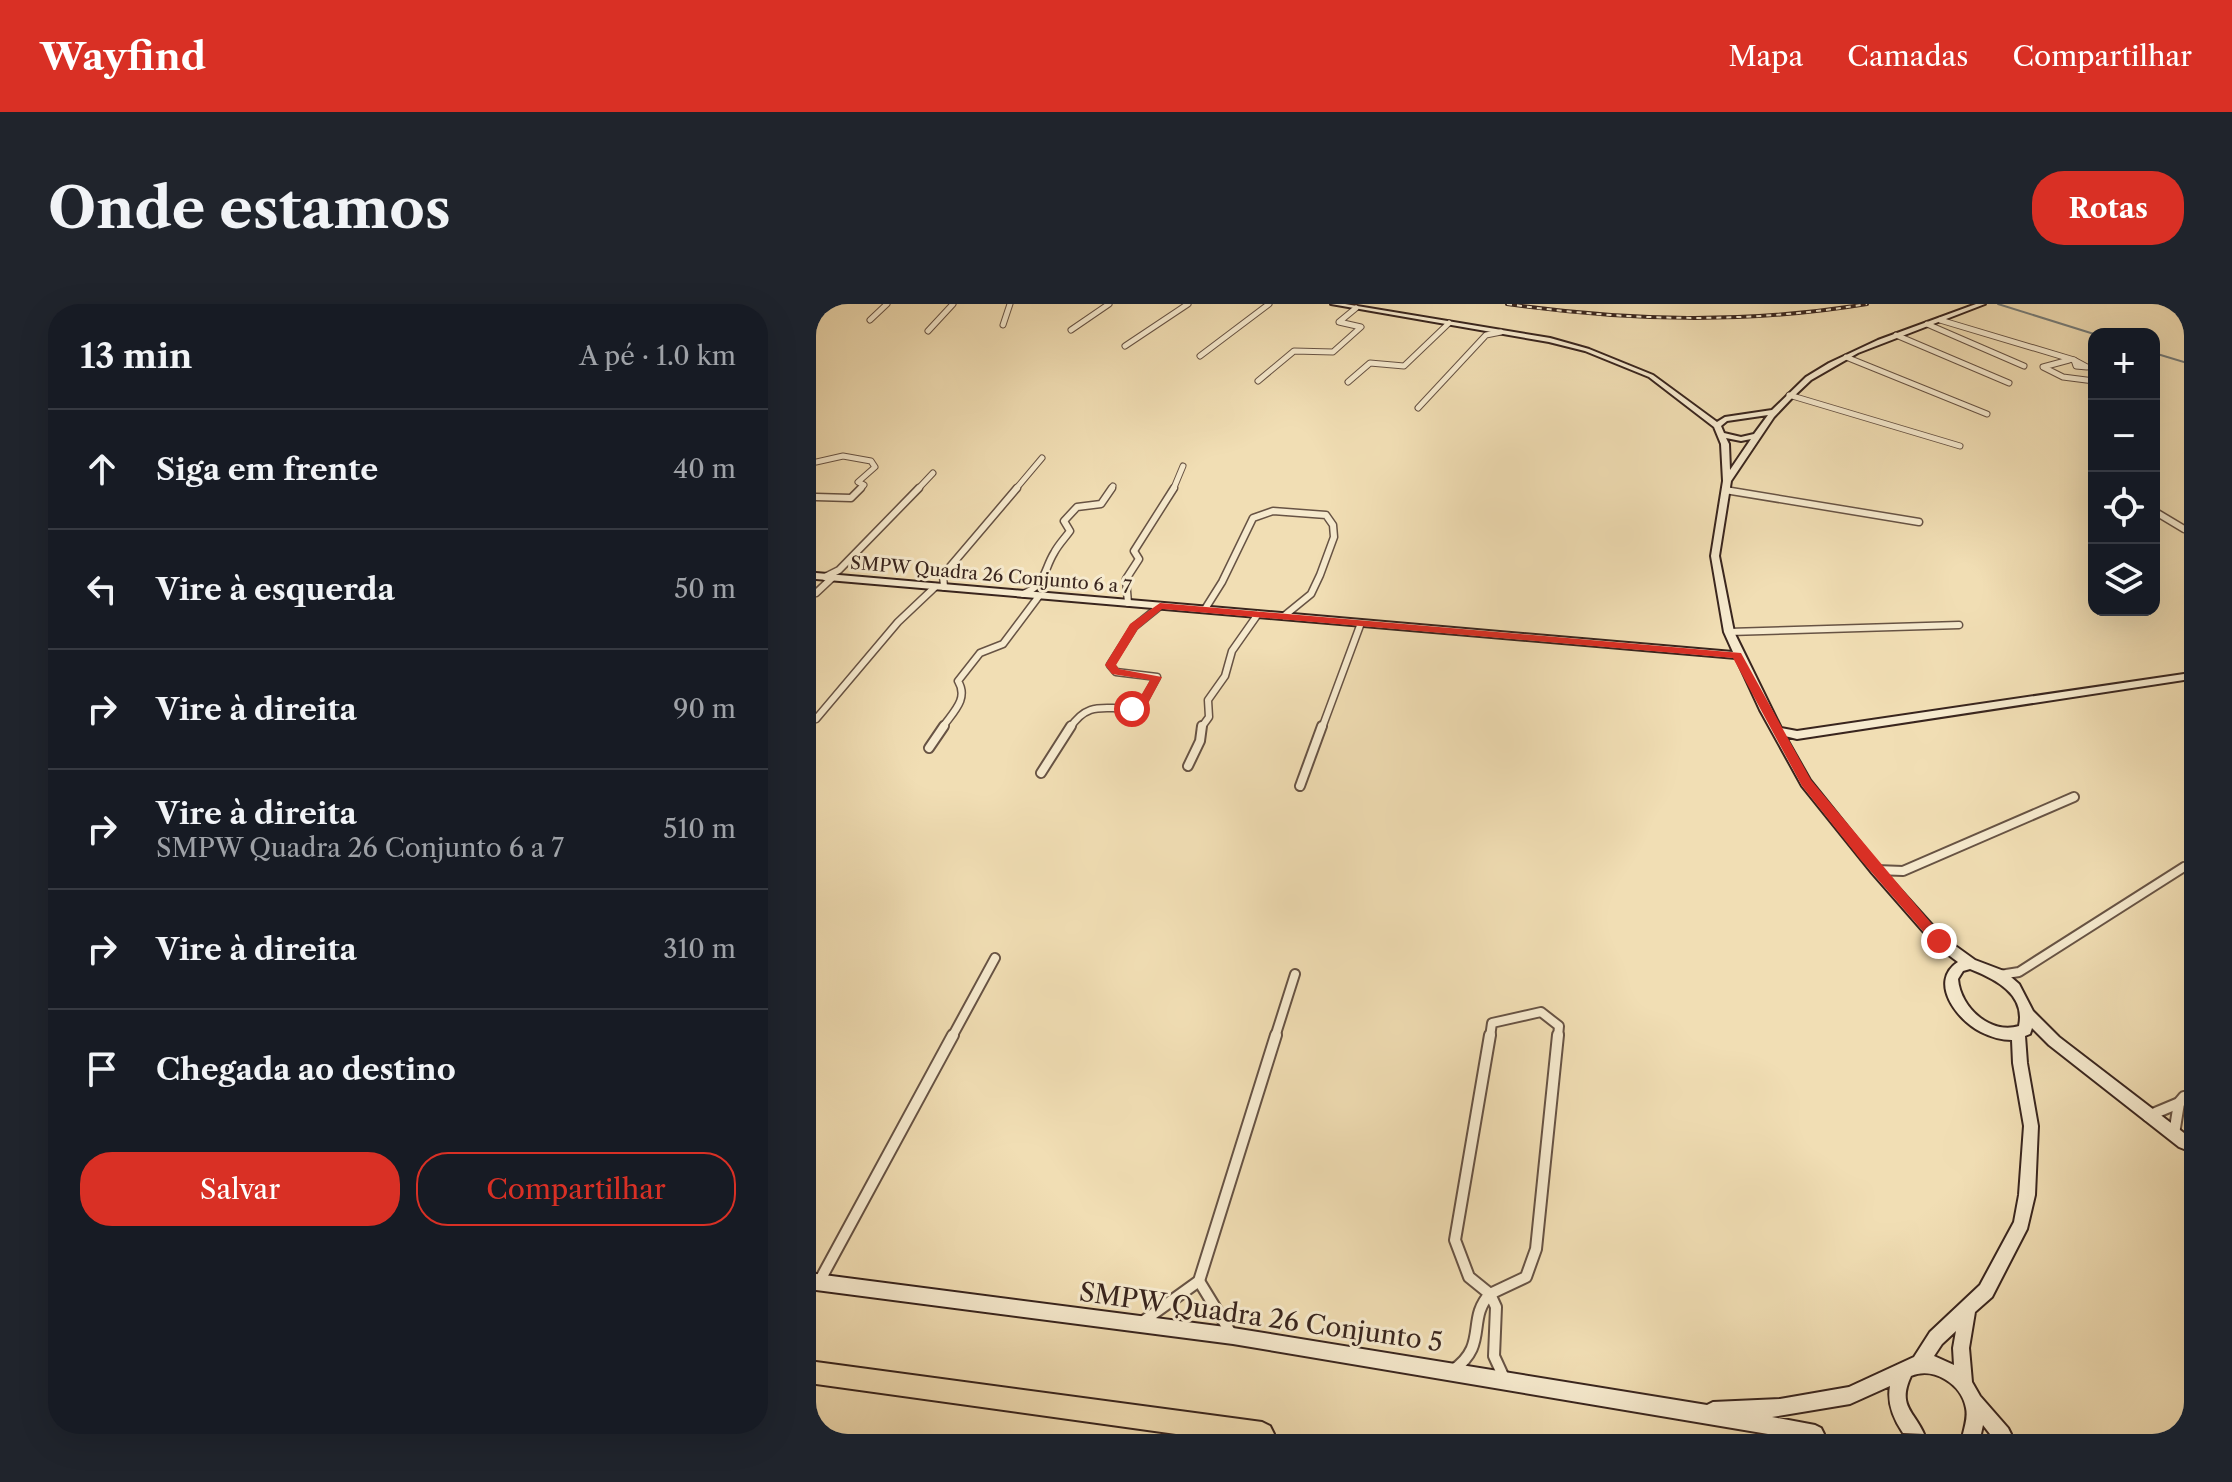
<!DOCTYPE html>
<html lang="pt">
<head>
<meta charset="utf-8">
<style>
	:root { --surface:#171b24; --page:#20242c; --text:#f1f3f6; --muted:#9ea1a6; --line:#363941; --accent:#d93025 }
	body { margin:0; font-family:"Libre Caslon Text",serif; background:var(--page); color:var(--text) }
	.controls { position:absolute; right:24px; top:24px; display:grid; overflow:hidden; border-radius:16px; box-shadow:0 8px 32px #0002 }
	.controls button { width:72px; height:72px; display:grid; place-items:center; padding:0; border:0; border-bottom:2px solid var(--line); background:var(--surface); color:var(--text); font:40px sans-serif }
	.stop { position:absolute; width:24px; height:24px; margin:-18px; border:6px solid #d93025; border-radius:50%; background:#fff }
	.stop.end { background:#d93025; border-color:#fff; box-shadow:0 2px 8px #0008 }
	.list { margin:0; padding:0; list-style:none }
	h2 { display:flex; justify-content:space-between; align-items:center; height:104px; margin:0; padding:0 32px; font-size:34px }
	h2 small { font-size:26px; font-weight:400; color:var(--muted) }
	.list li { display:grid; grid-template-columns:52px 1fr auto; gap:24px; align-items:center; box-sizing:border-box; height:120px; padding:0 32px; border-top:2px solid var(--line) }
	.list b { display:block; font-size:30px; white-space:nowrap }
	.list p { margin:0; font-size:26px; white-space:nowrap; color:var(--muted) }
	.list em { font-size:26px; font-style:normal; color:var(--muted) }
	.actions { display:flex; gap:16px; padding:24px 32px }
	.actions a { flex:1; padding:18px 0; border:2px solid var(--accent); border-radius:32px; text-align:center; font-size:28px; color:var(--accent) }
	.actions .main { background:var(--accent); color:#fff }
	.icon { flex:none; width:44px; height:44px; fill:none; stroke:currentColor; stroke-width:2; stroke-linecap:round; stroke-linejoin:round }
	.map { position:relative; flex:none; width:1368px; height:1130px; overflow:hidden; border-radius:32px }
	header { display:flex; align-items:center; gap:48px; box-sizing:border-box; height:112px; padding:0 40px; background:var(--accent); color:#fff }
	header strong { font-size:38px }
	nav { display:flex; gap:44px; margin-inline-start:auto; font-size:28px }
	.intro { display:flex; align-items:center; justify-content:space-between; box-sizing:border-box; height:192px; padding:0 48px }
	h1 { margin:0; font-size:56px }
	.button { padding:20px 36px; border-radius:32px; background:var(--accent); color:#fff; font-size:28px; font-weight:700 }
	main { display:flex; gap:48px; padding:0 48px }
	aside { flex:1; background:var(--surface); border-radius:32px; box-shadow:0 8px 32px #0002 }
	.map>svg:first-child { display:block }
	.lines { fill:none; stroke-linecap:round; stroke-linejoin:round }
	.stream { stroke:#777e7b; stroke-width:2 }
	.street-far3-casing { stroke:#675344; stroke-width:7 }
	.street-far2-casing { stroke:#675344; stroke-width:9 }
	.street-far1-casing { stroke:#675344; stroke-width:12 }
	.street-casing { stroke:#675344; stroke-width:14 }
	.secondary-casing { stroke:#39251e; stroke-width:4 }
	.highway-casing { stroke:#39251e; stroke-width:4 }
	.street-far3 { stroke:#f6eace; stroke-width:5 }
	.street-far2 { stroke:#f6eace; stroke-width:6 }
	.street-far1 { stroke:#f6eace; stroke-width:8 }
	.street { stroke:#f6eace; stroke-width:10 }
	.secondary { fill:#f6eace; fill-rule:evenodd }
	.highway { fill:#f1deb4; fill-rule:evenodd }
	.rail-casing { stroke:#39251e; stroke-width:4 }
	.rail { stroke:#f6eace; stroke-width:2; stroke-dasharray:5; stroke-linecap:butt }
	.route { fill:#d93025 }
	.labels { text-anchor:middle; stroke-width:6; stroke-linejoin:round; paint-order:stroke }
	.far-street-label { font-size:18px; fill:#39251e; stroke:#f6eace }
	.near-street-label { font-size:26px; fill:#39251e; stroke:#f6eace }
</style>
</head>
<body>
<header>
<strong>Wayfind</strong>
<nav><a>Mapa</a><a>Camadas</a><a>Compartilhar</a></nav>
</header>
<div class="intro"><h1>Onde estamos</h1><a class="button">Rotas</a></div>
<main>
<aside>
<h2>13 min<small>A pé · 1.0 km</small></h2>
<ul class="list">
<li><svg class="icon" aria-label="ahead" viewBox="0 0 24 24"><path d="M12 20V5M6 11l6-6 6 6"/></svg><div><b>Siga em frente</b></div><em>40 m</em></li>
<li><svg class="icon" aria-label="left" viewBox="0 0 24 24"><path d="M17 20v-9H6M10 6l-5 5 5 5"/></svg><div><b>Vire à esquerda</b></div><em>50 m</em></li>
<li><svg class="icon" aria-label="right" viewBox="0 0 24 24"><path d="M7 20v-9h11M14 6l5 5-5 5"/></svg><div><b>Vire à direita</b></div><em>90 m</em></li>
<li><svg class="icon" aria-label="right" viewBox="0 0 24 24"><path d="M7 20v-9h11M14 6l5 5-5 5"/></svg><div><b>Vire à direita</b><p>SMPW Quadra 26 Conjunto 6 a 7</p></div><em>510 m</em></li>
<li><svg class="icon" aria-label="right" viewBox="0 0 24 24"><path d="M7 20v-9h11M14 6l5 5-5 5"/></svg><div><b>Vire à direita</b></div><em>310 m</em></li>
<li><svg class="icon" aria-label="arrive" viewBox="0 0 24 24"><path d="M6 21V4h12l-3 4 3 4H6"/></svg><div><b>Chegada ao destino</b></div></li>
</ul>
<div class="actions"><a class="main">Salvar</a><a>Compartilhar</a></div>
</aside>
<div class="map">
<svg width="1368" height="1130" viewBox="0 0 1368 1130">
	<rect width="100%" height="100%" fill="#f1deb4"/>
	<filter id="stains"><feTurbulence type="fractalNoise" baseFrequency=".0025" numOctaves="4"/><feColorMatrix values="0 0 0 0 .2 0 0 0 0 .09 0 0 0 0 .02 0 0 0 .5 -.17"/></filter>
	<radialGradient id="worn" r=".72"><stop offset=".6" stop-color="#630" stop-opacity="0"/><stop offset="1" stop-color="#630" stop-opacity=".3"/></radialGradient>
	<g class="lines">
		<g class="stream">
			<path d="M 1182,0 L 1278,30"/>
			<path d="M 1338,49 L 1368,58"/>
		</g>
		<g class="street-far3-casing">
			<g id="street-far3">
				<path d="M 54,16 L 71,0"/>
				<path d="M 1124,16 L 1258,56"/>
				<path d="M 1111,20 L 1208,62"/>
				<path d="M 187,21 L 194,0"/>
				<path d="M 255,26 L 293,0"/>
				<path d="M 112,27 L 137,0"/>
				<path d="M 1080,31 L 1193,79"/>
				<path d="M 309,42 L 372,0"/>
				<path d="M 384,52 L 453,0"/>
				<path d="M 1030,53 L 1171,110"/>
				<path d="M 1253,56 L 1227,63 L 1247,73 L 1278,77"/>
				<path d="M 1258,56 L 1271,63 L 1260,62 Z"/>
				<path d="M 442,77 L 478,47 L 517,48 L 545,23 L 523,18 L 540,4"/>
				<path d="M 532,78 L 554,59 L 588,62 L 633,19"/>
				<path d="M 973,91 L 1144,142"/>
				<path d="M 602,104 L 670,31 L 685,28"/>
				<path d="M 0,158 L 27,152 L 55,157 L 59,163 L 42,178 L 48,181 L 43,186"/>
				<path d="M 101,186 L 117,169"/>
				<path d="M 199,186 L 226,154"/>
				<path d="M 295,186 L 297,182"/>
				<path d="M 357,186 L 367,162"/>
			</g>
		</g>
		<g class="street-far2-casing">
			<g id="street-far2">
				<path d="M 909,186 L 1103,218"/>
				<path d="M 0,193 L 35,194 L 45,184"/>
				<path d="M 1338,207 L 1368,225"/>
				<path d="M 9,273 L 23,266 L 103,184"/>
				<path d="M 128,283 L 127,271 L 201,184"/>
				<path d="M 0,289 L 16,274"/>
				<path d="M 207,290 C 230,281 228,265 238,249 C 242,241 249,234 254,227 L 248,217 L 261,203 L 285,200 L 296,184"/>
				<path d="M 312,299 L 310,275 L 323,255 L 318,247 L 358,184"/>
				<path d="M 389,305 L 406,278 L 437,214 L 457,207 L 510,211 L 517,221 L 518,233 L 504,271 L 495,290 L 468,312"/>
				<path d="M 913,328 L 1143,321"/>
				<path d="M 0,415 L 82,318 L 119,283"/>
				<path d="M 126,424 C 137,408 153,395 142,377 L 164,349 L 187,340 L 223,292"/>
				<path d="M 254,424 C 275,392 294,410 325,402 L 341,373 L 300,368 L 294,361 L 318,323 L 344,302"/>
				<path d="M 385,424 L 393,413 L 392,396 L 409,372 L 416,347 L 442,310"/>
				<path d="M 506,424 L 545,319"/>
			</g>
		</g>
		<g class="street-far1-casing">
			<g id="street-far1">
				<path d="M 113,444 L 128,422"/>
				<path d="M 372,462 L 384,437 L 386,422"/>
				<path d="M 225,469 L 255,422"/>
				<path d="M 484,482 L 506,422"/>
				<path d="M 1060,566 L 1087,567 L 1258,493"/>
				<path d="M 1184,671 L 1203,668 L 1368,563"/>
				<path d="M 136,733 L 179,654"/>
				<path d="M 459,733 L 479,670"/>
				<path d="M 674,733 L 676,719 L 725,708 L 743,722 L 742,733"/>
			</g>
		</g>
		<g class="street-casing">
			<g id="street">
				<path d="M 674,731 L 639,936 L 653,973 L 674,990"/>
				<path d="M 1332,812 L 1363,799 L 1368,793"/>
				<path d="M 1358,830 L 1363,799"/>
				<path d="M 383,977 L 416,1031"/>
				<path d="M 3,978 L 137,731"/>
				<path d="M 674,990 L 680,1003 L 678,1052 L 689,1076"/>
				<path d="M 674,990 L 710,973 L 720,945 L 742,731"/>
				<path d="M 326,1018 L 383,977 L 460,731"/>
				<path d="M 637,1066 C 673,1041 650,1015 674,990"/>
			</g>
		</g>
		<g class="secondary-casing">
			<path id="secondary" d="M 515,0 L 529,0 L 734,34 L 773,45 L 837,71 L 901,118 L 909,113 L 956,106 L 990,73 L 1013,59 L 1062,36 L 1160,0 L 1169,0 L 1042,49 L 995,76 L 976,94 L 958,113 L 915,177 L 903,252 L 918,328 L 965,424 L 981,427 L 1368,370 L 1368,376 L 981,435 L 969,432 L 994,476 L 1064,563 L 1127,633 L 1159,656 L 1188,667 L 1203,680 L 1217,707 L 1243,733 L 1368,829 L 1368,845 L 1363,843 L 1233,741 L 1216,724 L 1214,730 L 1209,732 L 1211,759 L 1222,822 L 1219,891 L 1211,925 L 1176,993 L 1159,1008 L 1153,1044 L 1156,1078 L 1164,1092 L 1192,1124 L 1195,1130 L 1174,1130 L 1167,1121 L 1165,1130 L 1147,1130 C 1149,1121 1152,1113 1150,1104 C 1146,1080 1117,1062 1095,1072 C 1081,1102 1098,1107 1108,1130 L 1087,1129 C 1077,1114 1071,1099 1074,1082 L 1034,1100 L 956,1113 L 999,1121 L 1005,1124 L 1008,1130 L 952,1130 L 417,1040 L 0,986 L 0,970 L 417,1024 L 891,1101 L 897,1098 L 964,1095 L 1033,1083 L 1098,1053 L 1114,1028 L 1164,981 L 1198,918 L 1203,891 L 1208,822 L 1197,759 L 1196,736 C 1185,736 1175,733 1165,728 C 1141,716 1112,678 1142,658 L 1119,641 L 1056,569 L 986,482 L 944,406 L 920,354 L 0,275 L 0,269 L 917,348 L 908,328 L 895,252 L 907,177 L 905,140 L 898,123 L 833,73 L 769,47 L 733,38 ZM 952,111 L 938,130 L 925,133 L 908,129 L 905,122 L 911,117 ZM 910,134 L 925,137 L 935,135 L 914,166 L 913,140 ZM 1154,665 C 1179,675 1210,690 1203,722 C 1174,731 1144,703 1142,675 L 1147,667 ZM 1140,1027 L 1137,1044 L 1138,1061 L 1118,1052 L 1126,1040 Z"/>
		</g>
		<g class="highway-casing">
			<path id="highway" d="M 0,1058 L 446,1118 L 454,1122 L 458,1130 L 360,1130 L 0,1080 Z"/>
		</g>
		<use href="#street-far3" class="street-far3"/>
		<use href="#street-far2" class="street-far2"/>
		<use href="#street-far1" class="street-far1"/>
		<use href="#street" class="street"/>
		<use href="#secondary" class="secondary"/>
		<use href="#highway" class="highway"/>
		<g class="rail-casing">
			<path id="rail" d="M 691,0 C 813,17 930,20 1051,0"/>
		</g>
		<use href="#rail" class="rail"/>
	</g>
	<path class="route" d="M 344,299 L 925,349 L 995,476 L 1130,637 L 1123,642 L 1119,641 L 1044,555 L 986,482 L 917,354 L 346,305 L 322,325 L 300,361 L 303,365 L 346,373 L 329,405 L 316,409 L 311,405 L 320,400 L 334,376 L 296,370 L 289,361 L 314,320 Z"/>
	<g class="labels">
		<g class="far-street-label">
			<text transform="translate(175 271) rotate(5)" y="6">SMPW Quadra 26 Conjunto 6 a 7</text>
		</g>
		<g class="near-street-label">
			<text transform="translate(445 1013) rotate(8)" y="9">SMPW Quadra 26 Conjunto 5</text>
		</g>
	</g>
	<rect width="100%" height="100%" filter="url(#stains)"/>
	<rect width="100%" height="100%" fill="url(#worn)"/>
</svg>
<div class="controls">
<button>+</button>
<button>−</button>
<button><svg class="icon" aria-label="locate" viewBox="0 0 24 24"><circle cx="12" cy="12" r="6"/><path d="M12 2v4M12 18v4M2 12h4M18 12h4"/></svg></button>
<button><svg class="icon" aria-label="layers" viewBox="0 0 24 24"><path d="M12 4l9 5-9 5-9-5zM3 14l9 5 9-5"/></svg></button>
</div>
<div class="stop" style="left:316px;top:405px"></div>
<div class="stop end" style="left:1123px;top:637px"></div>
</div>
</main>
</body>
</html>
